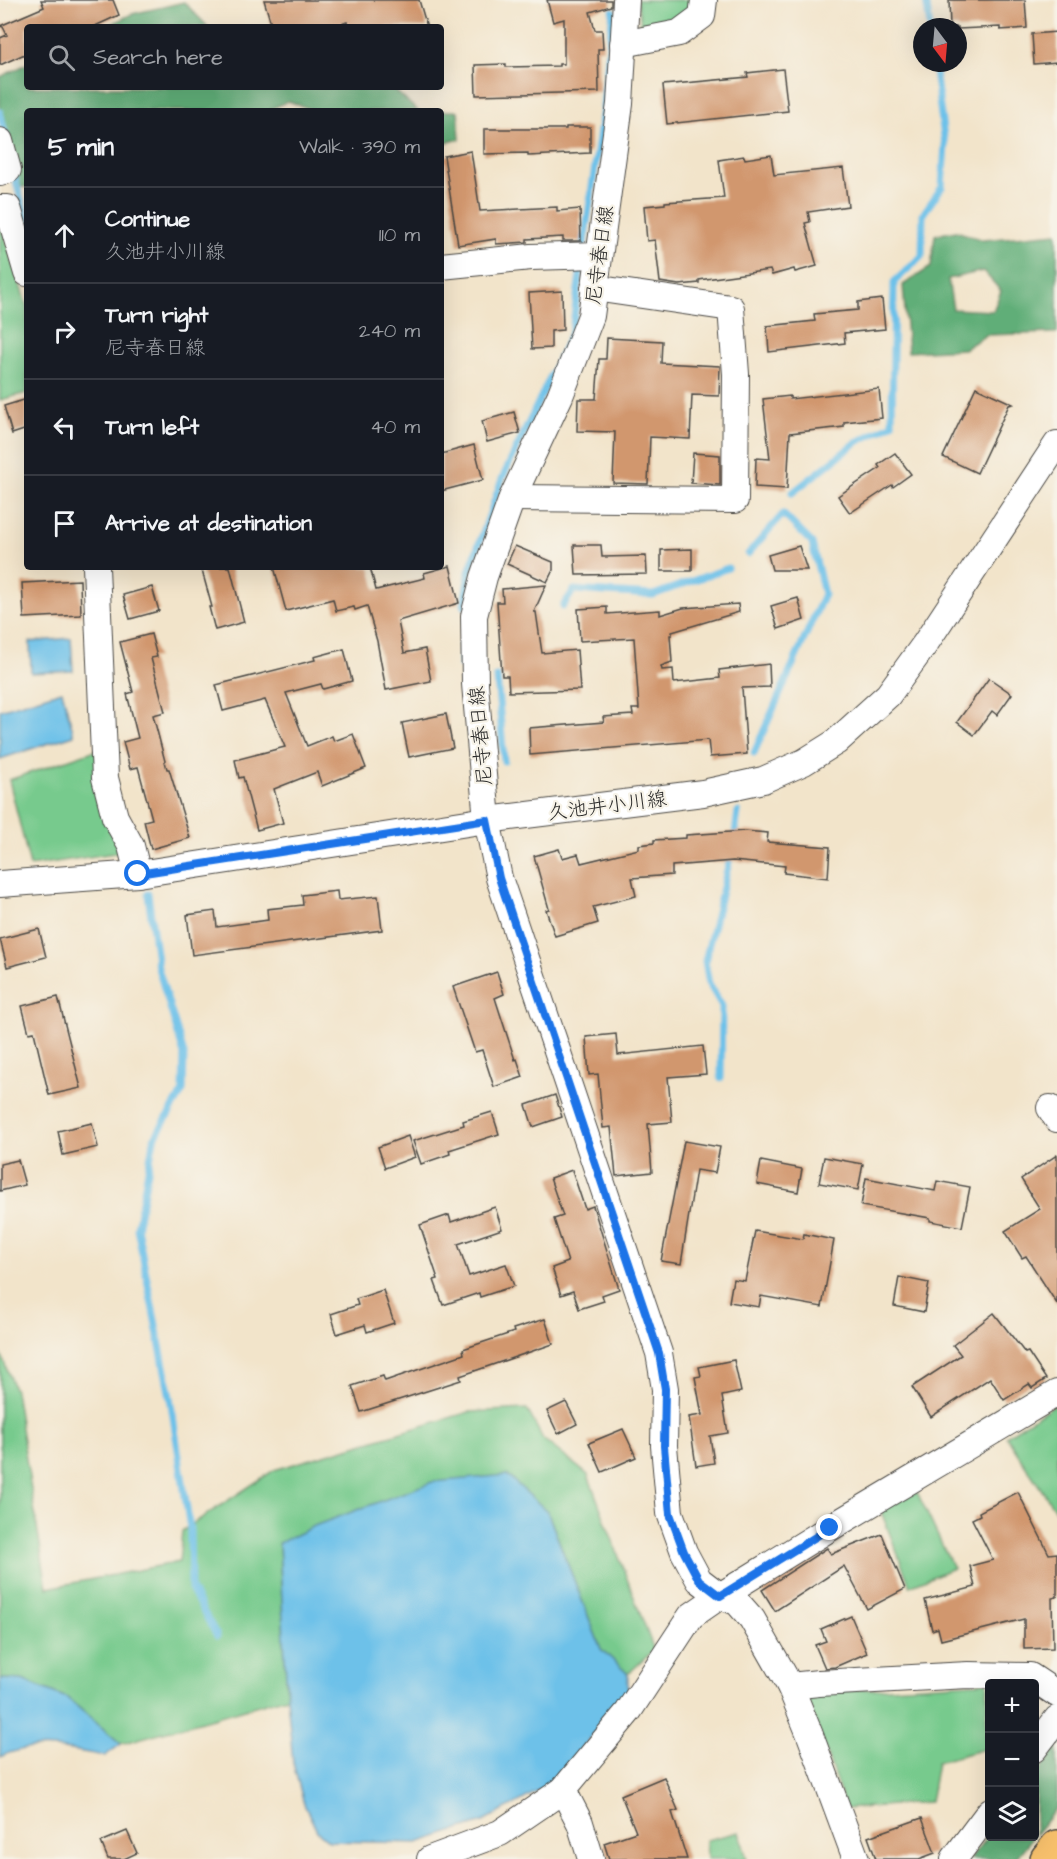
<!DOCTYPE html>
<html lang="en">
<head>
<meta charset="utf-8">
<style>
	:root { --surface:#171b24; --page:#242831; --text:#f1f3f6; --muted:#9ea1a6; --line:#363941 }
	body { margin:0; font-family:"Architects Daughter","Klee One",sans-serif; background:var(--page); color:var(--text) }
	.controls { position:absolute; right:18px; bottom:18px; display:grid; overflow:hidden; border-radius:6px; box-shadow:0 6px 24px #0002 }
	.controls button { width:54px; height:54px; display:grid; place-items:center; padding:0; border:0; border-bottom:2px solid var(--line); background:var(--surface); color:var(--text); font:30px sans-serif }
	.compass { position:absolute; left:913px; top:18px; width:54px; height:54px; border-radius:50%; background:var(--surface); box-shadow:0 6px 24px #0002; rotate:164deg }
	.stop { position:absolute; width:18px; height:18px; margin:-14px; border:4px solid #1a73e8; border-radius:50%; background:#fff }
	.stop.end { background:#1a73e8; border-color:#fff; box-shadow:0 2px 6px #0008 }
	.list { margin:0; padding:0; list-style:none }
	h2 { display:flex; justify-content:space-between; align-items:center; height:78px; margin:0; padding:0 24px; font-size:26px }
	h2 small { font-size:20px; font-weight:400; color:var(--muted) }
	.list li { display:grid; grid-template-columns:39px 1fr auto; gap:18px; align-items:center; box-sizing:border-box; height:96px; padding:0 24px; border-top:2px solid var(--line) }
	.list b { display:block; font-size:22px; white-space:nowrap }
	.list p { margin:0; font-size:20px; white-space:nowrap; color:var(--muted) }
	.list em { font-size:20px; font-style:normal; color:var(--muted) }
	.icon { flex:none; width:33px; height:33px; fill:none; stroke:currentColor; stroke-width:2; stroke-linecap:round; stroke-linejoin:round }
	.map { position:relative; flex:none; width:1057px; height:1859px; overflow:hidden }
	.search { position:absolute; background:var(--surface); box-shadow:0 6px 24px #0002; left:24px; top:24px; width:420px; height:66px; display:flex; align-items:center; gap:15px; box-sizing:border-box; padding:0 21px; border-radius:6px; color:var(--muted); font-size:22px }
	.panel { position:absolute; background:var(--surface); box-shadow:0 6px 24px #0002; left:24px; top:108px; width:420px; height:462px; border-radius:6px }
	.map>svg:first-child { display:block }
	.green { fill:#77ca8d; stroke:#517a5c; stroke-width:1.5 }
	.forest { fill:#61ae78; stroke:#466c52; stroke-width:1.5; fill-rule:evenodd }
	.water { fill:#6dc1e9; stroke:#4c768a; stroke-width:1.5 }
	.lines { fill:none; stroke-linecap:round; stroke-linejoin:round }
	.stream { stroke:#6dc1e9; stroke-width:7 }
	.building { fill:#d1976e }
	.minor-casing { stroke:#494743; stroke-width:28 }
	.highway-casing { stroke:#494743; stroke-width:36 }
	.minor { stroke:#fff; stroke-width:26 }
	.highway { stroke:#f7c06c; stroke-width:33 }
	.route { stroke:#1a73e8; stroke-width:8 }
	.labels { text-anchor:middle; stroke-width:4.5; stroke-linejoin:round; paint-order:stroke }
	.street-label { font-size:20px; fill:#2b2b2b; stroke:#f7f3e8 }
</style>
</head>
<body>
<div class="map">
<svg width="1057" height="1859" viewBox="0 0 1057 1859">
	<rect width="100%" height="100%" fill="#f7f3e8"/>
	<filter id="ink" filterUnits="userSpaceOnUse"><feTurbulence type="fractalNoise" baseFrequency=".0167" numOctaves="2"/><feDisplacementMap in="SourceGraphic" scale="12" xChannelSelector="R" yChannelSelector="G"/><feConvolveMatrix kernelMatrix="1 2 1 2 8 2 1 2 1" color-interpolation-filters="sRGB"/></filter>
	<filter id="wash" filterUnits="userSpaceOnUse"><feTurbulence type="fractalNoise" baseFrequency=".008" numOctaves="4" result="noise"/><feDisplacementMap in="SourceGraphic" scale="24" xChannelSelector="R" yChannelSelector="G"/><feGaussianBlur stdDeviation="1.35" result="paint"/><feColorMatrix in="noise" values="0 0 0 0 0 0 0 0 0 0 0 0 0 0 0 0 0 1.4 0 .05"/><feComposite in="paint" operator="in"/></filter>
	<g filter="url(#wash)">
		<rect width="100%" height="100%" fill="#f2e4ca"/>
		<g class="green">
			<path d="M 637,0 L 694,0 L 694,10 L 672,27 L 642,30 Z"/>
			<path d="M 0,227 L 2,228 L 27,307 L 27,393 L 0,400 Z"/>
			<path d="M 96,750 L 122,852 L 30,866 L 9,780 Z"/>
			<path d="M 0,1351 L 15,1391 L 47,1588 L 179,1562 L 182,1531 L 274,1470 L 469,1412 L 527,1409 L 543,1439 L 588,1475 L 654,1650 L 628,1674 L 601,1649 L 547,1511 L 279,1543 L 287,1697 L 121,1744 L 67,1698 L 22,1680 L 0,1679 Z"/>
			<path d="M 1057,1403 L 1057,1513 L 1006,1436 Z"/>
			<path d="M 917,1492 L 953,1568 L 910,1586 L 880,1509 Z"/>
			<path d="M 988,1682 L 985,1749 L 937,1762 L 930,1802 L 846,1809 L 805,1693 Z"/>
			<path d="M 739,1832 L 747,1859 L 707,1859 L 706,1840 Z"/>
		</g>
		<g class="forest">
			<path d="M 184,2 L 208,27 L 105,27 L 132,14 Z"/>
			<path d="M 27,64 L 27,87 L 391,87 L 418,111 L 316,111 L 288,101 L 267,111 L 27,111 L 27,187 L 17,187 L 0,112 L 0,77 Z"/>
			<path d="M 441,111 L 458,111 L 460,139 L 441,144 Z"/>
			<path d="M 956,231 L 983,240 L 1057,233 L 1057,333 L 986,335 L 964,349 L 908,352 L 903,285 L 931,267 L 935,235 ZM 983,271 L 1001,291 L 993,311 L 953,309 L 948,279 Z"/>
			<path d="M 1057,1746 L 1057,1807 L 1035,1835 L 1035,1777 Z"/>
			<path d="M 989,1834 L 990,1836 L 1033,1837 L 1015,1859 L 970,1859 Z"/>
		</g>
		<g class="water">
			<path d="M 71,638 L 73,671 L 31,673 L 30,642 Z"/>
			<path d="M 62,691 L 74,735 L 0,759 L 0,710 Z"/>
			<path d="M 507,1475 L 547,1511 L 601,1649 L 628,1674 L 628,1691 L 556,1781 L 483,1822 L 417,1843 L 329,1841 L 317,1831 L 304,1804 L 293,1763 L 287,1697 L 279,1543 L 314,1526 L 432,1482 Z"/>
			<path d="M 0,1679 L 22,1680 L 67,1698 L 121,1744 L 105,1756 C 70,1750 34,1740 0,1757 Z"/>
		</g>
		<g class="lines">
			<g class="stream">
				<path d="M 926,0 L 930,27"/>
				<path d="M 0,112 L 6,137"/>
				<path d="M 13,171 L 27,221"/>
				<path d="M 583,250 L 602,117 L 613,11"/>
				<path d="M 792,493 L 857,442 L 892,424 L 894,282 L 922,256 L 923,214 L 942,187 L 945,145 L 934,63"/>
				<path d="M 748,554 L 783,514 L 812,543 L 824,594 L 754,753"/>
				<path d="M 464,606 L 469,572 L 502,479 L 572,331 L 582,261"/>
				<path d="M 563,606 L 574,590 L 653,595 L 728,568"/>
				<path d="M 461,665 L 462,644"/>
				<path d="M 497,677 L 504,761"/>
				<path d="M 734,840 L 738,812"/>
				<path d="M 148,894 L 158,968 L 184,1054 L 183,1091 L 154,1139 L 137,1228 L 170,1397 L 190,1529 L 191,1589 L 217,1636"/>
				<path d="M 721,1078 L 722,1006 L 709,984 L 705,961 L 731,854"/>
			</g>
		</g>
		<g id="blocks">
			<g class="building">
				<path d="M 41,0 L 113,0 L 119,15 L 93,27 L 27,27 L 27,53 L 0,65 L 0,38 L 7,35 L 3,27 L 0,26 L 44,7 Z"/>
				<path d="M 264,0 L 419,0 L 427,27 L 348,27 L 347,22 L 332,27 L 272,27 Z"/>
				<path d="M 547,0 L 611,0 L 611,6 L 590,12 L 595,30 L 602,30 L 603,49 L 598,49 L 599,92 L 476,95 L 475,65 L 506,64 L 506,67 L 559,66 L 559,64 L 564,64 L 564,19 L 553,22 Z"/>
				<path d="M 949,0 L 1025,0 L 1027,28 L 1000,30 L 1000,27 L 958,29 L 958,27 L 950,27 Z"/>
				<path d="M 1057,32 L 1057,62 L 1034,64 L 1032,34 Z"/>
				<path d="M 783,69 L 788,111 L 667,124 L 663,85 L 748,77 L 747,73 Z"/>
				<path d="M 566,127 L 590,127 L 590,153 L 528,156 L 528,153 L 484,154 L 484,129 L 566,129 Z"/>
				<path d="M 471,151 L 480,211 L 557,207 L 557,211 L 580,209 L 581,241 L 563,241 L 563,237 L 527,239 L 527,242 L 496,244 L 496,239 L 458,245 L 444,156 Z"/>
				<path d="M 771,155 L 774,175 L 843,168 L 848,206 L 808,212 L 810,222 L 805,223 L 817,266 L 795,272 L 794,269 L 772,275 L 770,270 L 699,280 L 699,283 L 679,285 L 660,282 L 655,240 L 647,241 L 644,206 L 665,204 L 665,202 L 724,198 L 719,160 L 744,156 L 745,159 Z"/>
				<path d="M 562,291 L 563,330 L 551,331 L 551,348 L 532,349 L 529,293 Z"/>
				<path d="M 882,299 L 885,329 L 844,333 L 845,343 L 769,352 L 767,326 L 815,321 L 814,314 L 858,310 L 858,302 Z"/>
				<path d="M 607,338 L 662,341 L 661,363 L 720,366 L 719,396 L 692,395 L 690,439 L 650,437 L 648,484 L 613,483 L 615,432 L 577,431 L 578,399 L 596,399 L 599,359 L 606,359 Z"/>
				<path d="M 976,387 L 1013,404 L 1009,405 L 977,473 L 943,457 Z"/>
				<path d="M 879,389 L 882,418 L 844,422 L 844,427 L 790,433 L 787,489 L 755,487 L 756,458 L 770,459 L 763,399 L 790,396 L 790,399 Z"/>
				<path d="M 27,399 L 27,429 L 12,434 L 4,406 Z"/>
				<path d="M 514,412 L 520,433 L 487,442 L 482,421 Z"/>
				<path d="M 474,445 L 483,480 L 441,491 L 441,454 Z"/>
				<path d="M 693,453 L 720,455 L 720,485 L 691,483 Z"/>
				<path d="M 895,453 L 911,474 L 893,487 L 892,485 L 850,513 L 838,496 L 880,468 L 878,465 Z"/>
				<path d="M 574,545 L 601,545 L 602,557 L 646,556 L 647,574 L 576,575 Z"/>
				<path d="M 515,546 L 553,562 L 553,570 L 547,582 L 507,564 Z"/>
				<path d="M 799,546 L 807,570 L 772,570 L 768,555 Z"/>
				<path d="M 692,549 L 692,571 L 661,571 L 661,550 Z"/>
				<path d="M 450,566 L 459,603 L 398,621 L 404,653 L 425,649 L 431,681 L 386,690 L 377,641 L 367,606 L 355,610 L 354,607 L 336,611 L 333,599 L 286,611 L 274,567 L 370,567 L 376,590 L 425,578 L 424,573 Z"/>
				<path d="M 201,567 L 230,567 L 244,622 L 215,630 L 209,607 L 212,607 Z"/>
				<path d="M 80,580 L 81,615 L 24,618 L 22,583 Z"/>
				<path d="M 546,585 L 534,612 L 536,612 L 542,653 L 577,650 L 580,690 L 509,692 L 508,676 L 502,676 L 497,602 L 503,602 L 502,589 Z"/>
				<path d="M 152,587 L 159,611 L 130,619 L 123,595 Z"/>
				<path d="M 798,598 L 804,620 L 778,629 L 771,606 Z"/>
				<path d="M 738,604 L 739,612 L 672,632 L 672,635 L 670,635 L 672,662 L 661,666 L 662,670 L 673,669 L 674,683 L 720,678 L 719,670 L 769,664 L 770,687 L 742,688 L 747,754 L 710,757 L 708,740 L 530,755 L 529,728 L 604,722 L 603,717 L 633,715 L 632,709 L 639,709 L 634,638 L 580,641 L 578,609 L 607,607 L 607,614 L 660,610 L 660,615 L 683,608 Z"/>
				<path d="M 151,634 L 157,657 L 151,658 L 165,712 L 153,715 L 167,769 L 169,769 L 190,838 L 151,849 L 144,821 L 152,819 L 138,767 L 130,769 L 123,742 L 138,738 L 127,694 L 133,692 L 120,642 Z"/>
				<path d="M 344,649 L 352,681 L 323,689 L 321,684 L 286,693 L 307,746 L 332,736 L 334,741 L 353,734 L 366,768 L 322,786 L 317,772 L 274,789 L 283,823 L 257,830 L 243,777 L 239,778 L 235,760 L 285,747 L 265,700 L 223,711 L 216,685 L 315,660 L 314,657 Z"/>
				<path d="M 989,678 L 1012,694 L 997,715 L 992,711 L 974,735 L 957,722 Z"/>
				<path d="M 446,714 L 453,748 L 409,757 L 402,723 Z"/>
				<path d="M 745,831 L 768,833 L 767,842 L 830,847 L 828,878 L 784,873 L 785,866 L 733,861 L 672,866 L 672,875 L 632,878 L 636,896 L 593,907 L 598,923 L 555,936 L 546,910 L 549,909 L 534,856 L 559,849 L 562,858 L 578,854 L 581,863 L 639,849 L 639,845 L 654,843 L 654,840 L 686,838 L 686,835 Z"/>
				<path d="M 337,891 L 338,900 L 378,896 L 382,930 L 192,955 L 187,915 L 215,911 L 217,927 L 268,920 L 267,909 L 303,905 L 302,895 Z"/>
				<path d="M 39,929 L 46,957 L 7,967 L 0,939 Z"/>
				<path d="M 497,972 L 504,994 L 495,998 L 515,1060 L 517,1059 L 523,1077 L 494,1087 L 482,1050 L 475,1052 L 453,987 Z"/>
				<path d="M 58,997 L 81,1088 L 49,1095 L 34,1032 L 29,1033 L 22,1006 Z"/>
				<path d="M 616,1034 L 618,1055 L 703,1046 L 706,1074 L 668,1077 L 672,1122 L 648,1124 L 652,1172 L 616,1176 L 611,1127 L 603,1128 L 598,1074 L 589,1075 L 586,1037 Z"/>
				<path d="M 555,1095 L 562,1117 L 533,1127 L 526,1105 Z"/>
				<path d="M 492,1112 L 499,1134 L 449,1150 L 450,1154 L 421,1164 L 413,1141 L 464,1125 L 463,1121 Z"/>
				<path d="M 92,1123 L 98,1147 L 63,1155 L 58,1131 Z"/>
				<path d="M 408,1136 L 415,1157 L 385,1168 L 378,1147 Z"/>
				<path d="M 684,1141 L 720,1147 L 715,1173 L 696,1170 L 681,1264 L 661,1261 Z"/>
				<path d="M 1057,1155 L 1057,1304 L 1026,1256 L 1022,1258 L 1005,1231 L 1040,1209 L 1021,1179 Z"/>
				<path d="M 824,1157 L 863,1164 L 858,1190 L 819,1183 Z"/>
				<path d="M 18,1160 L 25,1185 L 0,1191 L 0,1164 Z"/>
				<path d="M 761,1161 L 802,1169 L 798,1192 L 757,1184 Z"/>
				<path d="M 572,1170 L 585,1209 L 593,1206 L 619,1289 L 602,1295 L 604,1301 L 579,1309 L 573,1291 L 561,1295 L 552,1268 L 568,1262 L 554,1219 L 563,1216 L 550,1178 Z"/>
				<path d="M 866,1178 L 935,1191 L 937,1181 L 970,1187 L 962,1227 L 930,1221 L 930,1218 L 861,1206 Z"/>
				<path d="M 495,1207 L 502,1229 L 458,1244 L 469,1276 L 506,1264 L 514,1286 L 480,1297 L 479,1293 L 443,1305 L 434,1280 L 438,1279 L 420,1225 L 449,1215 L 451,1222 Z"/>
				<path d="M 755,1231 L 803,1239 L 804,1234 L 834,1240 L 822,1307 L 761,1296 L 759,1307 L 729,1302 L 733,1279 L 745,1281 Z"/>
				<path d="M 899,1277 L 929,1283 L 924,1312 L 894,1306 Z"/>
				<path d="M 383,1290 L 394,1323 L 367,1332 L 365,1325 L 337,1334 L 331,1314 L 358,1305 L 356,1299 Z"/>
				<path d="M 994,1313 L 1025,1353 L 1028,1352 L 1046,1379 L 1032,1388 L 1029,1384 L 1004,1400 L 990,1378 L 931,1417 L 912,1387 L 961,1355 L 953,1345 Z"/>
				<path d="M 545,1319 L 553,1344 L 460,1376 L 461,1380 L 361,1412 L 352,1386 L 383,1376 L 385,1381 L 464,1354 L 463,1349 L 514,1332 L 513,1329 Z"/>
				<path d="M 734,1360 L 741,1392 L 722,1396 L 728,1433 L 710,1436 L 714,1463 L 696,1466 L 689,1417 L 702,1415 L 695,1377 L 701,1376 L 699,1367 Z"/>
				<path d="M 566,1402 L 577,1424 L 558,1434 L 547,1411 Z"/>
				<path d="M 623,1429 L 636,1457 L 602,1472 L 589,1443 Z"/>
				<path d="M 1018,1492 L 1049,1554 L 1057,1553 L 1057,1597 L 1052,1598 L 1053,1648 L 1024,1649 L 1024,1619 L 941,1640 L 938,1628 L 932,1630 L 925,1600 L 975,1587 L 970,1566 L 993,1560 L 972,1519 L 980,1515 L 979,1512 Z"/>
				<path d="M 882,1534 L 905,1589 L 867,1609 L 844,1566 L 775,1611 L 762,1590 L 827,1548 L 831,1554 Z"/>
				<path d="M 851,1616 L 867,1653 L 835,1667 L 825,1668 L 815,1645 L 826,1641 L 821,1629 Z"/>
				<path d="M 664,1777 L 678,1810 L 672,1812 L 687,1859 L 609,1859 L 604,1843 L 636,1832 L 621,1795 Z"/>
				<path d="M 922,1818 L 935,1853 L 919,1859 L 876,1859 L 868,1837 Z"/>
				<path d="M 127,1831 L 137,1853 L 124,1859 L 108,1859 L 101,1842 Z"/>
			</g>
		</g>
	</g>
	<g filter="url(#ink)">
		<use href="#blocks" fill-opacity="0" stroke="#494743" stroke-width="1.5"/>
		<g class="lines">
			<g class="minor-casing">
				<g id="minor">
					<path d="M 626,0 L 620,104 L 591,316 L 560,396 L 512,498 L 484,577 L 474,616 L 475,684 L 487,820 L 499,878 L 659,1353 L 665,1389 L 664,1446 L 670,1513 L 684,1552 L 699,1580 L 720,1596 L 737,1602 L 752,1619 L 790,1686 L 810,1735 L 856,1859"/>
					<path d="M 623,44 L 679,33 L 702,16 L 704,0"/>
					<path d="M 0,141 L 8,170 L 0,173"/>
					<path d="M 0,208 L 8,208 L 27,273"/>
					<path d="M 441,266 L 531,257 L 599,255"/>
					<path d="M 512,498 L 735,500 L 736,374 L 731,308 L 594,288"/>
					<path d="M 96,567 L 105,778 L 115,817 L 131,846 L 138,874"/>
					<path d="M 0,884 L 138,874 L 487,820 L 703,793 L 763,780 L 804,762 L 836,742 L 888,695 L 925,644 L 1057,444"/>
					<path d="M 1050,1108 L 1057,1119"/>
					<path d="M 790,1686 L 819,1683 L 968,1675 L 1030,1676 L 1057,1694"/>
					<path d="M 1034,1749 L 1057,1719"/>
					<path d="M 563,1790 L 580,1823 L 591,1859"/>
					<path d="M 430,1859 L 500,1833 L 563,1790 L 628,1712 L 691,1616 L 720,1596 L 830,1528 L 1057,1393"/>
					<path d="M 954,1859 L 990,1811"/>
				</g>
			</g>
			<g class="highway-casing">
				<path id="highway" d="M 1047,1859 L 1057,1847"/>
			</g>
			<use href="#minor" class="minor"/>
			<use href="#highway" class="highway"/>
		</g>
	</g>
	<g class="lines" filter="url(#ink)">
		<path class="route" d="M 138,874 L 487,820 L 499,878 L 659,1353 L 665,1389 L 664,1446 L 670,1514 L 684,1552 L 699,1580 L 720,1596 L 830,1528"/>
	</g>
	<g class="labels">
		<g class="street-label">
			<text transform="translate(599 255) rotate(-82)" y="7">尼寺春日線</text>
			<text transform="translate(480 736) rotate(-95)" y="7">尼寺春日線</text>
			<text transform="translate(607 805) rotate(-7)" y="7">久池井小川線</text>
		</g>
	</g>
</svg>
<div class="controls">
<button>+</button>
<button>−</button>
<button><svg class="icon" aria-label="layers" viewBox="0 0 24 24"><path d="M12 4l9 5-9 5-9-5zM3 14l9 5 9-5"/></svg></button>
</div>
<svg class="compass" viewBox="-18 -18 36 36"><path d="M0-13l5 13h-10z" fill="#e53935"/><path d="M0 13l5-13h-10z" fill="#9ea1a6"/></svg>
<div class="stop" style="left:138px;top:874px"></div>
<div class="stop end" style="left:830px;top:1528px"></div>
<div class="search"><svg class="icon" aria-label="search" viewBox="0 0 24 24"><circle cx="10" cy="10" r="6"/><path d="M15 15l6 6"/></svg>Search here</div>
<section class="panel">
<h2>5 min<small>Walk · 390 m</small></h2>
<ul class="list">
<li><svg class="icon" aria-label="ahead" viewBox="0 0 24 24"><path d="M12 20V5M6 11l6-6 6 6"/></svg><div><b>Continue</b><p>久池井小川線</p></div><em>110 m</em></li>
<li><svg class="icon" aria-label="right" viewBox="0 0 24 24"><path d="M7 20v-9h11M14 6l5 5-5 5"/></svg><div><b>Turn right</b><p>尼寺春日線</p></div><em>240 m</em></li>
<li><svg class="icon" aria-label="left" viewBox="0 0 24 24"><path d="M17 20v-9H6M10 6l-5 5 5 5"/></svg><div><b>Turn left</b></div><em>40 m</em></li>
<li><svg class="icon" aria-label="arrive" viewBox="0 0 24 24"><path d="M6 21V4h12l-3 4 3 4H6"/></svg><div><b>Arrive at destination</b></div></li>
</ul>
</section>
</div>
</body>
</html>
